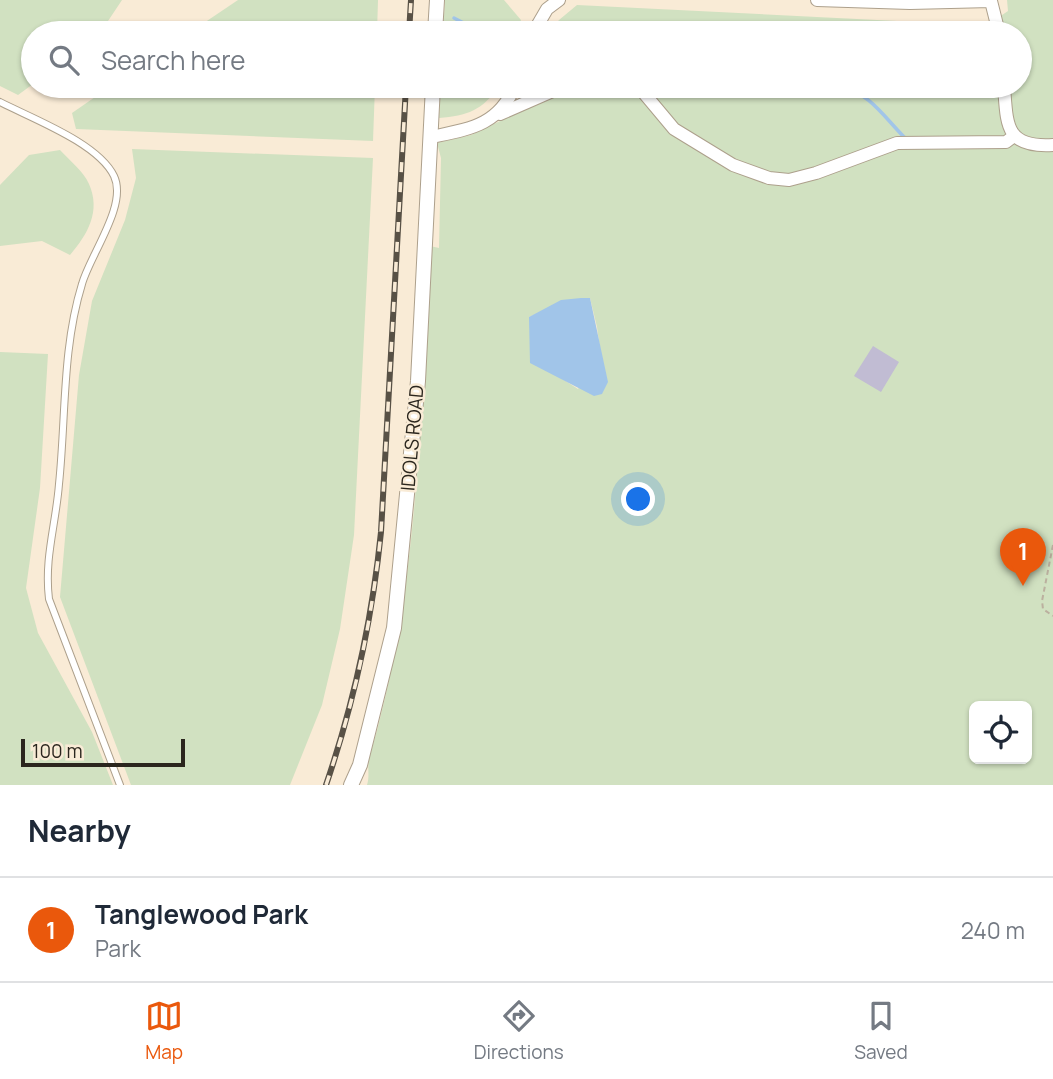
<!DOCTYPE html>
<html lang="en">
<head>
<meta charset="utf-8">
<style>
	:root { --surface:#fff; --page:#f2f2f3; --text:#1f2937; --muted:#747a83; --line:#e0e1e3; --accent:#ea580c }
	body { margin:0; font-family:Manrope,sans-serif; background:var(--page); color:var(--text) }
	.controls { position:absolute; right:21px; bottom:21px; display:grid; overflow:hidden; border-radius:10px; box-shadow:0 2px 5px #0004 }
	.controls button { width:63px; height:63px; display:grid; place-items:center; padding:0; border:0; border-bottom:2px solid var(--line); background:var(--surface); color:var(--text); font:35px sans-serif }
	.scale { position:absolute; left:21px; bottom:18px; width:164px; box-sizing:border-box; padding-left:7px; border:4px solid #2b261e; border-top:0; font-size:19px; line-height:24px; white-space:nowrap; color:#2b261e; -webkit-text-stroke:5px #f9ebd6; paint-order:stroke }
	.you { position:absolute; left:639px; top:500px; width:24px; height:24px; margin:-18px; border:5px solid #fff; border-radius:50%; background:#1a73e8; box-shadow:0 0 0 10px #1a73e833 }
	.badge { display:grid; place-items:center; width:46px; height:46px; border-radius:50%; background:var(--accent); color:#fff; font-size:23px; font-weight:700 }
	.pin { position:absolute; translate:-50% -58px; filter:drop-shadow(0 2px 4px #0008) }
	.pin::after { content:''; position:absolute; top:37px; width:24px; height:21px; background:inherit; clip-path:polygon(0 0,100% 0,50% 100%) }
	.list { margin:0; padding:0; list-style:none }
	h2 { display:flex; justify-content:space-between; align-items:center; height:91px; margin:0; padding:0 28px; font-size:30px }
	h2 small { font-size:23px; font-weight:400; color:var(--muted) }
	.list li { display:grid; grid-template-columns:46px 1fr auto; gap:21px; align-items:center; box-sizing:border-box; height:105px; padding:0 28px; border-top:2px solid var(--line) }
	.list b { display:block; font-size:26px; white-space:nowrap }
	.list p { margin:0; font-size:23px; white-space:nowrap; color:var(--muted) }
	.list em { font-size:23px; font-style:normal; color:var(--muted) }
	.icon { flex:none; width:38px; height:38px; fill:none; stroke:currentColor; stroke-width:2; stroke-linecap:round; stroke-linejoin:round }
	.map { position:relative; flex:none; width:1053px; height:785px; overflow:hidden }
	.search { position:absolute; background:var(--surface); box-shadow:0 2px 5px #0004; left:21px; right:21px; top:21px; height:77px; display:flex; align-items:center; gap:18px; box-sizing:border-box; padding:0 24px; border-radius:38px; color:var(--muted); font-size:26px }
	.sheet { height:196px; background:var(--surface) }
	nav { display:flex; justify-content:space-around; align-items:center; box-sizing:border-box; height:98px; border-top:2px solid var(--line); background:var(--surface); font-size:19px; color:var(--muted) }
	nav a { display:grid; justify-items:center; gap:4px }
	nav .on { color:var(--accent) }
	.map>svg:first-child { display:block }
	.green { fill:#d1e1c1; fill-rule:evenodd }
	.water { fill:#a1c5e9 }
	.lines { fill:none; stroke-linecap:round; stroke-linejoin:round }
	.stream { stroke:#a1c5e9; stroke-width:3.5 }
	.building { fill:#c1bcd3 }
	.service-casing { stroke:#ada08c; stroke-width:8 }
	.minor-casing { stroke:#ada08c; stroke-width:14 }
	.tertiary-casing { stroke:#ada08c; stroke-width:16 }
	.path { stroke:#bbb09f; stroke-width:2; stroke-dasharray:5 3.5; stroke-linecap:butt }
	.service { stroke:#fff; stroke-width:6 }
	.minor { stroke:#fff; stroke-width:12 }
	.tertiary { stroke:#fff; stroke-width:14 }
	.rail-casing { stroke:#585146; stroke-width:6 }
	.rail { stroke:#f9ebd6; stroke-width:3.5; stroke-dasharray:10; stroke-linecap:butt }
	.labels { text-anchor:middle; stroke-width:5; stroke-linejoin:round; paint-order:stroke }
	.street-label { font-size:19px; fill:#2b261e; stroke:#f9ebd6 }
</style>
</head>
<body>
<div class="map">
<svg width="1053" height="785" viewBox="0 0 1053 785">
	<rect width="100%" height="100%" fill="#f9ebd6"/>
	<g class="green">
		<path d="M 0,0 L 122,0 L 100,33 L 33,33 L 33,84 L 18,95 L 0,86 Z"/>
		<path d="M 238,0 L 378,0 L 377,33 L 189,33 Z"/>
		<path d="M 445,0 L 504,0 L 521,20 L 517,33 L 443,33 Z"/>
		<path d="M 1007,0 L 1053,0 L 1053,785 L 367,785 C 370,776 367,768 369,759 C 419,591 420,419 430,246 L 439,248 L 441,158 L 437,143 L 471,135 L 525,109 L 531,86 L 1020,86 L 1020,33 L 548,33 L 559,20 L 577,5 L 957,24 L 983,28 L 1008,11 ZM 590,298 L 597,327 L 600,349 L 578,389 L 564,380 L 529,317 L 547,309 ZM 974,706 L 1027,706 L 1027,759 L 974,759 Z"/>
		<path d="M 111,86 L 375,86 L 373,141 L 76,129 L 72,113 Z"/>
		<path d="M 441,86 L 499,86 C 483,110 467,116 439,118 Z"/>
		<path d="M 132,149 L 373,158 L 354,535 L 340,629 L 322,705 L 290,785 L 131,785 L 60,597 L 79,375 L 92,301 L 125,220 L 136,178 Z"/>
		<path d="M 60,150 C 69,160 84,172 89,184 C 101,211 88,234 70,255 L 42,241 L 0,246 L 0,185 L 29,155 Z"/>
		<path d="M 0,352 L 48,354 L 40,488 L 26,588 L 38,633 L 92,732 L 113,785 L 0,785 Z"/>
	</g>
	<path class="water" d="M 581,298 L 590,298 L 608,382 L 602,394 L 594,396 L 530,363 L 529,317 L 561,300 Z"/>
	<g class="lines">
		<g class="stream">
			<path d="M 454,18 L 483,33"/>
			<path d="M 567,33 C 588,23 610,28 633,33"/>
			<path d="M 840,86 C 871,94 883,116 905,138"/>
		</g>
	</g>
	<path class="building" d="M 873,346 L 899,362 L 881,392 L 854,376 Z"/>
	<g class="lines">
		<g class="service-casing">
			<path id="service" d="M 0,102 C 33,119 98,143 114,176 C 128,205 90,255 82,284 C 62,349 66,417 59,484 C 56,524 44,558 49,599 L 120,785"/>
		</g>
		<g class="minor-casing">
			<g id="minor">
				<path d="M 817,0 L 910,3 L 991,1 L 999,33"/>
				<path d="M 533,33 L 547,9 L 559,0"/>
				<path d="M 638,86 L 674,129 L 733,165 L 769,178 L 789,180 L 816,173 L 897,143 L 1006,142 L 1014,136"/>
				<path d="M 1004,86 C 1007,125 1005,148 1053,145"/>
				<path d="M 500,114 L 564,86"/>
				<path d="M 431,137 C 469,129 498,126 515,86"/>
			</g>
		</g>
		<g class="tertiary-casing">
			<g id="tertiary">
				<path d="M 435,33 L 437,0"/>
				<path d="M 351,785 L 360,765 L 394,628 L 418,381 L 433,86"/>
			</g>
		</g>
		<path class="path" d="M 1053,545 L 1042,601 L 1043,609 L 1053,616"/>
		<use href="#service" class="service"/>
		<use href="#minor" class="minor"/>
		<use href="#tertiary" class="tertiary"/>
		<g class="rail-casing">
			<g id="rail">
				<path d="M 409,33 L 411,0"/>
				<path d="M 326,785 C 355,700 372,621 381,532 L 406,86"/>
			</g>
		</g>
		<use href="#rail" class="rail"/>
	</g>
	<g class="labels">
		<g class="street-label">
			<text transform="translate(412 438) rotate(-85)" y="7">IDOLS ROAD</text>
		</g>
	</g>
</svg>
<div class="controls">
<button><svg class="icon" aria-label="locate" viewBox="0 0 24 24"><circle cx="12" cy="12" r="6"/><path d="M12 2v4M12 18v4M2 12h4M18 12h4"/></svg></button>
</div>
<div class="scale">100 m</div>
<div class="you"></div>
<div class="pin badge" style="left:1023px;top:586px">1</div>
<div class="search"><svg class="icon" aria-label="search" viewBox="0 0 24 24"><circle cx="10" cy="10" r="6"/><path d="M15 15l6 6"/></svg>Search here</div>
</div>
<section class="sheet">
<h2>Nearby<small></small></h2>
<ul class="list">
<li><span class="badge">1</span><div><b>Tanglewood Park</b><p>Park</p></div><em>240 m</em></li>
</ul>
</section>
<nav>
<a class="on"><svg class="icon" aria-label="map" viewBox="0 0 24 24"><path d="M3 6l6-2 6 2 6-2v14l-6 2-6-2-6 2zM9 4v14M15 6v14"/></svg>Map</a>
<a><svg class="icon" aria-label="directions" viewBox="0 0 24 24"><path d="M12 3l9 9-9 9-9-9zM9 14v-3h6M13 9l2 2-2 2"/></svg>Directions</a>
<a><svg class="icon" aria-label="saved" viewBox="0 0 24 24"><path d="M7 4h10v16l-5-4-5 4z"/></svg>Saved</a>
</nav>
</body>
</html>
